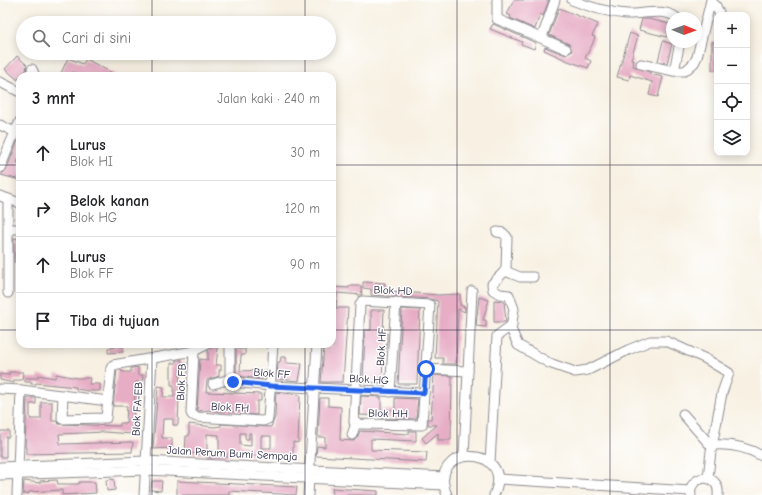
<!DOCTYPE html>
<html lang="id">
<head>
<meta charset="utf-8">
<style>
	:root { --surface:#fff; --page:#f2f2f2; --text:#202124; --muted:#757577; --line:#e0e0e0 }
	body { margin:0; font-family:"Comic Neue",sans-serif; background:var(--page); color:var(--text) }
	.controls { position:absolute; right:12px; top:12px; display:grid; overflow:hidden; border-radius:8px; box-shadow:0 2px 10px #0003 }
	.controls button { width:36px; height:36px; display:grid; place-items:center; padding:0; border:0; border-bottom:1px solid var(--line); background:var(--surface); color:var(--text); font:20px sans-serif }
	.compass { position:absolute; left:666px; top:12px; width:36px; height:36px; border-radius:50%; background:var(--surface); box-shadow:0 2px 10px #0003; rotate:91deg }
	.stop { position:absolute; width:12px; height:12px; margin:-9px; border:3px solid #2563eb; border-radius:50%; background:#fff }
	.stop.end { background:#2563eb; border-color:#fff; box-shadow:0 1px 4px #0008 }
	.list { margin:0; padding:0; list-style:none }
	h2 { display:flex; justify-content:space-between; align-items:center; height:52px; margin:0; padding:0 16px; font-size:17px }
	h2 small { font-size:13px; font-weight:400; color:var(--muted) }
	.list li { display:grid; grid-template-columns:26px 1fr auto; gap:12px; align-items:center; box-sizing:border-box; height:56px; padding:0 16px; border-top:1px solid var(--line) }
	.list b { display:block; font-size:15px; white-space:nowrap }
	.list p { margin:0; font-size:13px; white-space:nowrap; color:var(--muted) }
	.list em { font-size:13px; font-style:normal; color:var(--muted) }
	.icon { flex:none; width:22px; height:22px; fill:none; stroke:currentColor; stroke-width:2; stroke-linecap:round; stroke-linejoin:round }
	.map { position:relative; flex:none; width:762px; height:495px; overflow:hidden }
	.search { position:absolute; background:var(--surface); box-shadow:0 2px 10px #0003; left:16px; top:16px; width:320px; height:44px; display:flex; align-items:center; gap:10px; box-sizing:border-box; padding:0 14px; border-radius:22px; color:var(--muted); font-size:15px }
	.panel { position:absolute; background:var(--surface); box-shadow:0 2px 10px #0003; left:16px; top:72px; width:320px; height:276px; border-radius:12px }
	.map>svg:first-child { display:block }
	.building { fill:#e7adc5; fill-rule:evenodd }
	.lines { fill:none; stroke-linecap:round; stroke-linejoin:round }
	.minor-casing { stroke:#8d8a8f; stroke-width:11 }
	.minor { stroke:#fff; stroke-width:9 }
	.route { stroke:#2563eb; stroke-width:5 }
	.grid { fill:none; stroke:#22223b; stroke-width:1; stroke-opacity:0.55 }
	.labels { text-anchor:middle; stroke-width:3; stroke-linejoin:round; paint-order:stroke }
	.street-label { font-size:11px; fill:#22223b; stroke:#fff }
</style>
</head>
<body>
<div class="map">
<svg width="762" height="495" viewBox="0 0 762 495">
	<rect width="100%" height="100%" fill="#fff"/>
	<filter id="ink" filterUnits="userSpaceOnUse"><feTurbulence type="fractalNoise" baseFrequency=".025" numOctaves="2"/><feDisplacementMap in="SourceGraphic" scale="8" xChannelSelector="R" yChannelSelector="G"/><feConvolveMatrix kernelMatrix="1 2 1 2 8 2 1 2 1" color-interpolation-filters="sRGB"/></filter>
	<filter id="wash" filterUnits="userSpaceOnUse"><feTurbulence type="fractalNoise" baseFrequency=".012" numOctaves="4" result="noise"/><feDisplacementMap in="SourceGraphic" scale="16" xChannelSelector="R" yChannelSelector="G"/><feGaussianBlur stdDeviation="0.9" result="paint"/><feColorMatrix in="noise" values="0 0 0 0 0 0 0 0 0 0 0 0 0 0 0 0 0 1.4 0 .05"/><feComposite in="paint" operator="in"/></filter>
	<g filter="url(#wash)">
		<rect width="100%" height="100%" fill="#f8f1e3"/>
		<g id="blocks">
			<g class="building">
				<path d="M 514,0 L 549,0 L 543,16 L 540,14 L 535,29 L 510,18 L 511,16 L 507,14 Z"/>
				<path d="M 559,8 L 598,24 L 592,36 L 595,37 L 592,45 L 585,58 L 591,61 L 588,68 L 568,61 L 544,50 L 545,47 L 566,55 L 572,51 L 569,44 L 549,35 Z"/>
				<path d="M 642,19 L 648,19 L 670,24 L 667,37 L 639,30 Z"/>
				<path d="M 493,24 L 536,43 L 534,49 L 521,44 L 522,42 L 490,29 Z"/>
				<path d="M 630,33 L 638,36 L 631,59 L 634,60 L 633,66 L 650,72 L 650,74 L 663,77 L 658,97 L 649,95 L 652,82 L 630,75 L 629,80 L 617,77 Z"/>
				<path d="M 663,41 L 672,44 L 667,63 L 658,61 Z"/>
				<rect x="712" y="42" width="5" height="28"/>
				<path d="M 17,56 L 27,65 L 26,71 L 20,76 L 18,80 L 5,69 Z"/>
				<path d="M 68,58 L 83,64 L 86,59 L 118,76 L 82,76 L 73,72 L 71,76 L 67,76 L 61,73 Z"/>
				<path d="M 20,136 L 20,155 L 17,163 L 20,165 L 20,180 L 1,175 L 6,170 Z"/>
				<path d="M 14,238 L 20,239 L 20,263 L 14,262 Z"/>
				<path d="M 363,282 L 385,283 L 385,289 L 391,291 L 438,295 L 460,294 L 460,305 L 465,307 L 465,312 L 458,309 L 456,364 L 443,364 L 443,358 L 435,358 L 438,301 L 430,299 L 371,295 L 371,289 L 363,288 Z"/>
				<path d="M 349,286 L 361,286 L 362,295 L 337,293 L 336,308 L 348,308 L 343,382 L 321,382 L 324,346 L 332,347 L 332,287 L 349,288 Z"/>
				<path d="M 479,297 L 489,300 L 483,320 L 486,320 L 486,327 L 476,326 Z"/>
				<path d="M 494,300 L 504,301 L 506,322 L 494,322 Z"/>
				<path d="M 402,309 L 420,310 L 417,384 L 398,384 Z"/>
				<path d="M 371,310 L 384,310 L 383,333 L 387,333 L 387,340 L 385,352 L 383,352 L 382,383 L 363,382 L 365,330 L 371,330 Z"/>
				<path d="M 115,344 L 123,344 L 123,352 L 108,353 L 108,348 L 116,347 Z"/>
				<path d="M 213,347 L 218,348 L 216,365 L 221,365 L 221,370 L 219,370 L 219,376 L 207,380 L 206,392 L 261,394 L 261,401 L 257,401 L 257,415 L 245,414 L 245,412 L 214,411 L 214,410 L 197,411 L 200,359 L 208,360 L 208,350 Z"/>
				<path d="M 236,349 L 245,349 L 245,355 L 241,355 L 240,371 L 262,370 L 262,379 L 236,376 Z"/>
				<path d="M 281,357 L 286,357 L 286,363 L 302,364 L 299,381 L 277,379 L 278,362 L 280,362 Z"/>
				<path d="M 176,360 L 182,360 L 181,363 L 186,363 L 186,368 L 180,368 L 178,425 L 173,425 L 173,419 L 163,419 L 162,438 L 172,438 L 172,448 L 153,449 L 158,386 L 164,387 L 163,397 L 174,397 L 174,385 L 171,385 L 171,363 L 176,363 Z"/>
				<path d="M 138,367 L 138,375 L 143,375 L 142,382 L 136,382 L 132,434 L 105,432 L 59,434 L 60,444 L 133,442 L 132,452 L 26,454 L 26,447 L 25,447 L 27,398 L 36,398 L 36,404 L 30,404 L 30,419 L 41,419 L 41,402 L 52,402 L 52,421 L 56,421 L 59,424 L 120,426 L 120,423 L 126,423 L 127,406 L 113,406 L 117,370 L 122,370 L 122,372 L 131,372 L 131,368 Z"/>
				<path d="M 9,372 L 23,372 L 22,380 L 14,380 L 14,383 L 0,380 L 0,374 L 9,375 Z"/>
				<path d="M 56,374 L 77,378 L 90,378 L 89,384 L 100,384 L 100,391 L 89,391 L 76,389 L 76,387 L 36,383 L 36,384 L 31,384 L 31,382 L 25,382 L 25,378 L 38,378 L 38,375 L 55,378 Z"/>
				<path d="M 434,375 L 452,376 L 451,440 L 438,440 L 438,433 L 426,443 L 422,438 L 437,425 L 428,425 L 428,419 L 431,419 Z"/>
				<path d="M 276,392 L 300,395 L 298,443 L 293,442 L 293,455 L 251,456 L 228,453 L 228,457 L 207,458 L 208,450 L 219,451 L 219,435 L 207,434 L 207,454 L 185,453 L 186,436 L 189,436 L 189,424 L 214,427 L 221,426 L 221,424 L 271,427 L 275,417 ZM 240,433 L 245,433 L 245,439 L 249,439 L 249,433 L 251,433 L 251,446 L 240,445 ZM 261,436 L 271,436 L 271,448 L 261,448 Z"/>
				<path d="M 361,396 L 381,397 L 381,410 L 395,410 L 395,398 L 418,399 L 416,419 L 381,418 L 381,416 L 360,415 Z"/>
				<path d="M 320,398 L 328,398 L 328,406 L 341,407 L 340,440 L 354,441 L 358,436 L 360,431 L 409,434 L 409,431 L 416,431 L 416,441 L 371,439 L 371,450 L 427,452 L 426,462 L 316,456 L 317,446 L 325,447 L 325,437 L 318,437 Z"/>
				<path d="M 0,431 L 9,431 L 9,437 L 6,437 L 6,457 L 0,457 Z"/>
				<path d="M 114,479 L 115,490 L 107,491 L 106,480 Z"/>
				<path d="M 57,480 L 58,484 L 79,484 L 79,482 L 95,482 L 96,493 L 62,495 L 62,490 L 29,492 L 29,494 L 23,494 L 24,481 L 40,483 L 40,481 Z"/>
				<path d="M 152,481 L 162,481 L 161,491 L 151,490 Z"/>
				<path d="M 177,481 L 297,487 L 296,495 L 229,491 L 229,495 L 177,495 Z"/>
				<path d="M 332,488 L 378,491 L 378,495 L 333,495 Z"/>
			</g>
		</g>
	</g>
	<g filter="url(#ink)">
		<use href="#blocks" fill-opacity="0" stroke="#8d8a8f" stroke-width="1"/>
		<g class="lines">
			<g class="minor-casing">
				<g id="minor">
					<path d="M 497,0 L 497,19 L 566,49"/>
					<path d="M 572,0 C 589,7 607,12 626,14 C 642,15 663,7 677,18"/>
					<path d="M 711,1 L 716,6 L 720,15"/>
					<path d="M 542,37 L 555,0"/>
					<path d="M 680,42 L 674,71 L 685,71 L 694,63 L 697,57 L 711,0"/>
					<path d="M 641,64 L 674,71"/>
					<path d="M 32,69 L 35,76"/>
					<path d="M 0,82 L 20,92"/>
					<path d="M 0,125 L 15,132 L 0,168"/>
					<path d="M 15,132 L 20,121"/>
					<path d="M 0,196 L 20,203"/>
					<path d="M 9,229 L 20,229"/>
					<path d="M 497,232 L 503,233 L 507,237 L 506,269 L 503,273 L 492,284 L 493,290 L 500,294 L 509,295 L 514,309 L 511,329 L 518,345 L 549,363 L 575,372 L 588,370 L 628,350 L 650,341 L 666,341 L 706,359 L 729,373 L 722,393 L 712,447"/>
					<path d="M 505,271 L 520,277 L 533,277"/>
					<path d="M 8,293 L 8,199"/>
					<path d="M 362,301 L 430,305 L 422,425 L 360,424 L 354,422 L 360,305 Z"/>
					<path d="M 230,344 L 230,379"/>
					<path d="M 194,351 L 191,413 L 192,415 L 197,417 L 263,421 L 268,419 L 272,362"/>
					<path d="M 272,359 L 273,344"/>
					<path d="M 426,369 L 468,371 L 472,291"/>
					<path d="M 230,379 L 233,382 L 271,386 L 424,393"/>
					<path d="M 213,384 L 230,379"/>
					<path d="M 0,389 L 21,390 L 108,401"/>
					<path d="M 390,392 L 396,302"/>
					<path d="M 63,395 L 62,419 L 106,418 L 111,368 L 113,365 L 194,351 L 208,344"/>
					<path d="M 683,414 L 712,447"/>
					<path d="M 352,435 L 356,423"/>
					<path d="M 464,456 L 468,371"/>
					<path d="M 490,463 L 497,336 L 512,325"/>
					<path d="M 0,467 L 146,461 L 444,477"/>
					<path d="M 0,475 L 146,470 L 444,485"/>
					<path d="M 708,478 L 711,451 L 712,447 L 715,445 C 731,444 748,448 762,456"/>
					<path d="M 498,479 L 690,491"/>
					<path d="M 17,495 L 21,390"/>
					<path d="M 144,495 L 152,359"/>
					<path d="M 308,495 L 317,344"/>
					<path d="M 447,495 C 425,443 517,444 494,495"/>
					<path d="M 691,495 C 689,485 696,479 705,478 C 715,479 719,486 718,495"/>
				</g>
			</g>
			<use href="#minor" class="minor"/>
		</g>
	</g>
	<g class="lines" filter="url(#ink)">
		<path class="route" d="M 233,382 L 271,386 L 424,393 L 426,369"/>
	</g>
	<path class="grid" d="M 152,0 L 152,23M 305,0 L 305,23M 457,0 L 457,495M 610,0 L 610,495M 152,53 L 152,76M 305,53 L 305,76M 0,165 L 20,165M 332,165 L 762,165M 0,330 L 20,330M 332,330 L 762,330M 152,344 L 152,495M 305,344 L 305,495"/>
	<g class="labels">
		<g class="street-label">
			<text transform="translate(393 290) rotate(2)" y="4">Blok HD</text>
			<text transform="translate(381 347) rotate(-87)" y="4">Blok HF</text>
			<text transform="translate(272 373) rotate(5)" y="4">Blok FF</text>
			<text transform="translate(369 379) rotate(3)" y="4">Blok HG</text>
			<text transform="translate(181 382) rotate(-87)" y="4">Blok FB</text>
			<text transform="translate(230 407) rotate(3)" y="4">Blok FH</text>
			<text transform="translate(137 409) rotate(-87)" y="4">Blok FA-EB</text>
			<text transform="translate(388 413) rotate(1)" y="4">Blok HH</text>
			<text transform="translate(232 453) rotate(3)" y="4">Jalan Perum Bumi Sempaja</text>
		</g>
	</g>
</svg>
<div class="controls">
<button>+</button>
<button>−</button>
<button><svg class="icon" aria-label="locate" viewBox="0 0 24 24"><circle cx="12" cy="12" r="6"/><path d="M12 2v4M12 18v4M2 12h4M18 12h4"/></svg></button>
<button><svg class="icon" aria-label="layers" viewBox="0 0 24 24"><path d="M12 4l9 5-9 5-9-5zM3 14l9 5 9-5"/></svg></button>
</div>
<svg class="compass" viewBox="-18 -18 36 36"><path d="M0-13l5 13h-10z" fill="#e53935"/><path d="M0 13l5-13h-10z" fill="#757577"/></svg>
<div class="stop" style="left:426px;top:369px"></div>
<div class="stop end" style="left:233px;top:382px"></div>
<div class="search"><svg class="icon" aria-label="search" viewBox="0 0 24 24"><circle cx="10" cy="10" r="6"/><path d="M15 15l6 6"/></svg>Cari di sini</div>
<section class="panel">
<h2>3 mnt<small>Jalan kaki · 240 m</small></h2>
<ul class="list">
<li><svg class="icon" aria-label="ahead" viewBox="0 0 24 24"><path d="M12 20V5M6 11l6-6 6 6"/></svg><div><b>Lurus</b><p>Blok HI</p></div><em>30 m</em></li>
<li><svg class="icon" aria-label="right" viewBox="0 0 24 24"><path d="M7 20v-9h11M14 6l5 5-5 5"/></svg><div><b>Belok kanan</b><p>Blok HG</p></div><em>120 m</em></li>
<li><svg class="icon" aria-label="ahead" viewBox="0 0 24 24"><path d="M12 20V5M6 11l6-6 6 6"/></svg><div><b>Lurus</b><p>Blok FF</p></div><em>90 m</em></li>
<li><svg class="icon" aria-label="arrive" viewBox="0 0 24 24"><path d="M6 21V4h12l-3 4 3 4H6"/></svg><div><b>Tiba di tujuan</b></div></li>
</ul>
</section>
</div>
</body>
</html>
